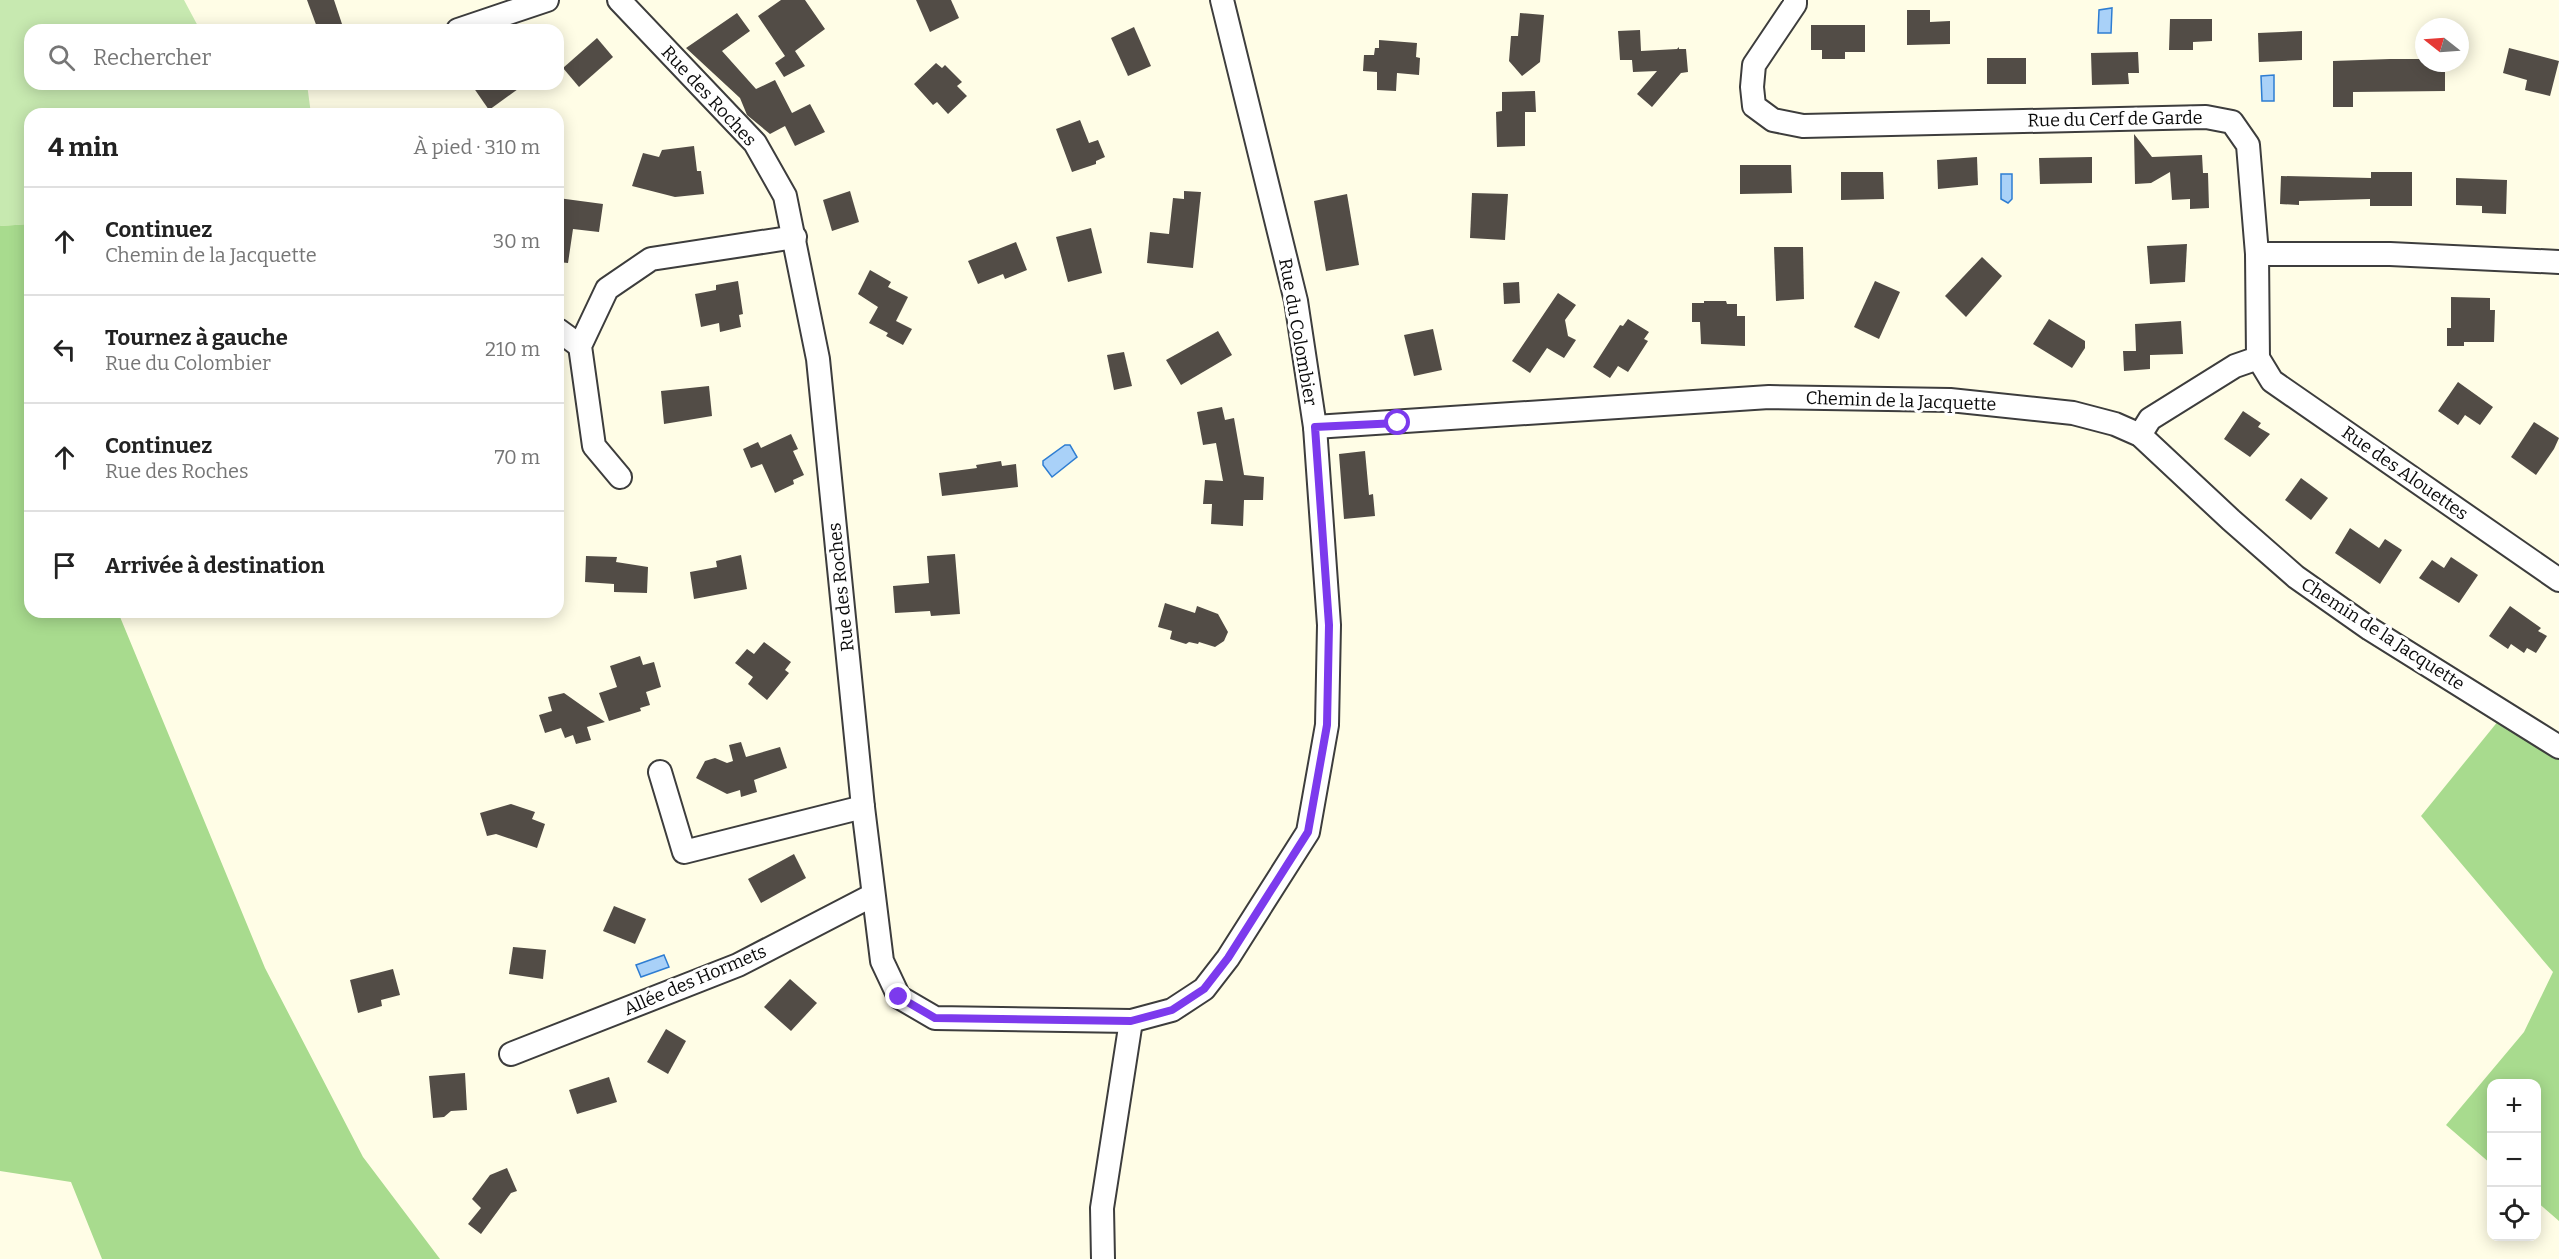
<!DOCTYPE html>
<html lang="fr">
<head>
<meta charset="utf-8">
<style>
	:root { --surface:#fff; --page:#f2f2f2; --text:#222; --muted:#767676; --line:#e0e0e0 }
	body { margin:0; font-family:Bitter,serif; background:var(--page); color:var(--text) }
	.controls { position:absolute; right:18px; bottom:18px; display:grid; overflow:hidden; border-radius:12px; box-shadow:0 3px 15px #0003 }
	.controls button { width:54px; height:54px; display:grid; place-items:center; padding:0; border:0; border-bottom:2px solid var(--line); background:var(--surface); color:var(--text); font:30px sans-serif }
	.compass { position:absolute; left:2415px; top:18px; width:54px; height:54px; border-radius:50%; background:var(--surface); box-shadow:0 3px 15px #0003; rotate:287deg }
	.stop { position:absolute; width:18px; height:18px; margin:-14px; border:4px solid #7c3aed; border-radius:50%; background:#fff }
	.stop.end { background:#7c3aed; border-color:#fff; box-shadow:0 2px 6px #0008 }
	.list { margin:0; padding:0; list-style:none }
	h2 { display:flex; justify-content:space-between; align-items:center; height:78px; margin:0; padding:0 24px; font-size:26px }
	h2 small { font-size:20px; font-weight:400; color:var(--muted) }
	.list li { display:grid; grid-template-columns:39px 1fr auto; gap:18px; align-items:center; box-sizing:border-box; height:108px; padding:0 24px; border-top:2px solid var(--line) }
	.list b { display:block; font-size:22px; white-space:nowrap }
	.list p { margin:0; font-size:20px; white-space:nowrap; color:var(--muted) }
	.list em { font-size:20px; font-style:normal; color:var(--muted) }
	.icon { flex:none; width:33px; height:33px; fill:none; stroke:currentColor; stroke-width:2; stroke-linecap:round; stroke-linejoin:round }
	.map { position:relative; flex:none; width:2559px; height:1259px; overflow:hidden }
	.search { position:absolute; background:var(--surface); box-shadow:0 3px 15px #0003; left:24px; top:24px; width:540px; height:66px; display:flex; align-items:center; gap:15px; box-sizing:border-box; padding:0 21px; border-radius:18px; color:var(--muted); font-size:22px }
	.panel { position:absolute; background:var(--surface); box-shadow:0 3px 15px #0003; left:24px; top:108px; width:540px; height:510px; border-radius:18px }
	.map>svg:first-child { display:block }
	.green { fill:#c7e9b0 }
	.forest { fill:#a8db8e }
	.water { fill:#a9d1f8; stroke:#2e7dd2; stroke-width:1.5 }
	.building { fill:#524c46 }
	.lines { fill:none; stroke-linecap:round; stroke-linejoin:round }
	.minor-casing { stroke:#3d3d3d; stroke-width:26 }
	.minor { stroke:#fff; stroke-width:22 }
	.route { stroke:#7c3aed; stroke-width:8 }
	.labels { text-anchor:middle; stroke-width:6; stroke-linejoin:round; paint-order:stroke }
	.street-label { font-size:18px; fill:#0a0a0a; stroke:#fff }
</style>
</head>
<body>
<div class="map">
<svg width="2559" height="1259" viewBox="0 0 2559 1259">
	<rect width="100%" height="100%" fill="#fffde6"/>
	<path class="green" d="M 0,0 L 184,0 L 200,30 L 30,30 L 30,84 L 307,84 L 311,114 L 30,114 L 30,224 L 0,226 Z"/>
	<g class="forest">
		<path d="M 30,224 L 30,612 L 118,612 L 265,968 L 363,1157 L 440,1259 L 102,1259 L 71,1182 L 0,1171 L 0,226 Z"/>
		<path d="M 2499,720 L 2559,758 L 2559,1221 L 2537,1202 L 2536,1084 L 2492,1084 L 2491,1164 L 2446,1125 L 2524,1032 L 2553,972 L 2421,816 Z"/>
	</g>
	<g class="water">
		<path d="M 2112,8 L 2111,33 L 2098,33 L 2099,10 Z"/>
		<path d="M 2274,75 L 2274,101 L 2262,101 L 2261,76 Z"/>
		<path d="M 2001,174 L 2012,174 L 2012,199 L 2008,203 L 2001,199 Z"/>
		<path d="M 1065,445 L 1070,445 L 1077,457 L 1052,477 L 1043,465 L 1043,461 Z"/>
		<path d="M 664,955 L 669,967 L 641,977 L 636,965 Z"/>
	</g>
	<g class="building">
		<path d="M 307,0 L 334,0 L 344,30 L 318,30 Z"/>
		<path d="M 781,0 L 805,0 L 825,29 L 795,51 L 805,66 L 784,77 L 775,63 L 785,56 L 758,16 Z"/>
		<path d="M 916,0 L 951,0 L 959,18 L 930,32 Z"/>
		<path d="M 1907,10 L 1930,10 L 1930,22 L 1950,21 L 1950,44 L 1907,45 Z"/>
		<path d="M 737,13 L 750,31 L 722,51 L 756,89 L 775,80 L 792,113 L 810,104 L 825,132 L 795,146 L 785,126 L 770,134 L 747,115 L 740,98 L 686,48 Z"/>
		<path d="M 1520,13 L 1544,15 L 1540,62 L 1522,76 L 1509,61 L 1511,36 L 1518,36 Z"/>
		<path d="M 2170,19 L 2212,19 L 2212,41 L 2193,42 L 2193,50 L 2169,50 Z"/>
		<path d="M 1811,25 L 1865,25 L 1865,52 L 1845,52 L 1845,59 L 1822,59 L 1822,50 L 1811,50 Z"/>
		<path d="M 1134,27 L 1151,66 L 1128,76 L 1111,38 Z"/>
		<path d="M 1640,30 L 1641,51 L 1677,49 L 1679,47 L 1679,49 L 1686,49 L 1688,72 L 1681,73 L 1652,107 L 1637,94 L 1657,71 L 1633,72 L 1632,60 L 1620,60 L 1618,31 Z"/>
		<path d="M 2302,31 L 2302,60 L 2259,62 L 2258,33 Z"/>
		<path d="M 597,38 L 613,57 L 579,87 L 563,68 Z"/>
		<path d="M 1379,40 L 1417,43 L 1416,57 L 1420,58 L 1419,75 L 1397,73 L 1396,91 L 1377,90 L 1377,72 L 1363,71 L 1364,55 L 1374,55 L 1375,48 L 1379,48 Z"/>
		<path d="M 2509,48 L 2559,61 L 2550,96 L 2525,90 L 2527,80 L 2503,73 Z"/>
		<path d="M 2138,52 L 2139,73 L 2128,73 L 2129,84 L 2092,85 L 2091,53 Z"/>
		<rect x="1987" y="58" width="39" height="26"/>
		<path d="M 2390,59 L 2424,59 L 2424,63 L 2445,63 L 2445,91 L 2353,92 L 2353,107 L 2333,107 L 2333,61 Z"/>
		<path d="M 936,63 L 942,68 L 945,65 L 962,82 L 957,86 L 967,96 L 948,114 L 937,102 L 933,105 L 914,84 Z"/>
		<path d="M 471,84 L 525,84 L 489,110 Z"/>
		<path d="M 1535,91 L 1536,112 L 1525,112 L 1525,146 L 1497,147 L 1496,112 L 1502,111 L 1502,92 Z"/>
		<path d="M 1080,120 L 1089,143 L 1098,140 L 1105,157 L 1096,161 L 1096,164 L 1072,172 L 1056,129 Z"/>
		<path d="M 2134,134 L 2152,157 L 2202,155 L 2203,173 L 2208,173 L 2209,208 L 2190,209 L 2190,199 L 2172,200 L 2170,172 L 2151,183 L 2135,184 Z"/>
		<path d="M 694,146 L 697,171 L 701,171 L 704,194 L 675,197 L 632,186 L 643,153 L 659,157 L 662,150 Z"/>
		<path d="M 1977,157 L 1978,185 L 1938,189 L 1937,160 Z"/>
		<path d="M 2092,157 L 2092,183 L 2040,184 L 2039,158 Z"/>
		<path d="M 1740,165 L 1791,165 L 1792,193 L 1740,194 Z"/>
		<path d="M 1841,172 L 1883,172 L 1884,199 L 1841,200 Z"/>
		<path d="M 2371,172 L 2412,172 L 2412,206 L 2370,206 L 2370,199 L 2299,201 L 2299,205 L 2280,204 L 2281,176 L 2371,178 Z"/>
		<path d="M 2456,178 L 2507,180 L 2506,214 L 2482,213 L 2482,206 L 2456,205 Z"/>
		<path d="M 850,191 L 859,222 L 832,231 L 823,200 Z"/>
		<path d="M 1184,191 L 1201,192 L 1193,268 L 1147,263 L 1150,232 L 1169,234 L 1173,198 L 1184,199 Z"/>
		<path d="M 1472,193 L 1508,194 L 1505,240 L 1470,238 Z"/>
		<path d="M 1347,194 L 1359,265 L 1326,271 L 1314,201 Z"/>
		<path d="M 558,198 L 603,204 L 599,232 L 573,229 L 568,263 L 558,262 Z"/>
		<path d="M 1091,228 L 1102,273 L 1068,282 L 1056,237 Z"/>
		<path d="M 1016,242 L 1027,270 L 1005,279 L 1003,274 L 978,284 L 968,261 Z"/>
		<path d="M 2187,244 L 2185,282 L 2150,284 L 2147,246 Z"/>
		<path d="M 1774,247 L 1803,247 L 1804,299 L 1776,301 Z"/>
		<path d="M 1982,257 L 2002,276 L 1966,317 L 1945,296 Z"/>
		<path d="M 870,270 L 891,282 L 888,287 L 908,297 L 896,321 L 912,329 L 903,345 L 886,336 L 888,333 L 869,323 L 878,307 L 858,294 Z"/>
		<path d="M 738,281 L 743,314 L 739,315 L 741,327 L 720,332 L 719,323 L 701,327 L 695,294 L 716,290 L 716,285 Z"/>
		<path d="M 1875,281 L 1900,292 L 1879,339 L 1854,327 Z"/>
		<path d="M 1519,282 L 1520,303 L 1504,304 L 1503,283 Z"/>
		<path d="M 1558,293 L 1576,305 L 1565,320 L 1568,336 L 1576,340 L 1564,358 L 1547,348 L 1530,373 L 1512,361 Z"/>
		<path d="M 2451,297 L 2490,298 L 2490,310 L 2495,310 L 2494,342 L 2464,342 L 2464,346 L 2447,346 L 2447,328 L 2451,328 Z"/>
		<path d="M 1704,301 L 1726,301 L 1727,304 L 1737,304 L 1737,316 L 1745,316 L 1745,346 L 1701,344 L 1700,322 L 1692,322 L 1692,303 L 1704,303 Z"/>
		<path d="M 1628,319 L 1649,332 L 1644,339 L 1648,341 L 1628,372 L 1618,366 L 1610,378 L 1593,367 L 1620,325 L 1623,326 Z"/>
		<path d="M 2049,319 L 2085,341 L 2085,348 L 2072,368 L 2033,344 Z"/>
		<path d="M 2181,321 L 2183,354 L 2150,355 L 2150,369 L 2124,371 L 2123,351 L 2136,351 L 2135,324 Z"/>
		<path d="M 1433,329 L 1442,370 L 1414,376 L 1404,335 Z"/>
		<path d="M 1218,331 L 1232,355 L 1181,385 L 1166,360 Z"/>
		<path d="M 1124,352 L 1132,386 L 1114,390 L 1107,355 Z"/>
		<path d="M 2458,382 L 2493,407 L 2480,425 L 2465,415 L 2458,425 L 2438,411 Z"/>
		<path d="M 709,386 L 712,416 L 664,424 L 661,391 Z"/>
		<path d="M 1222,407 L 1225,420 L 1234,418 L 1244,475 L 1264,477 L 1263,500 L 1244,500 L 1243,526 L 1211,524 L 1212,504 L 1203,504 L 1205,480 L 1223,481 L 1216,443 L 1203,445 L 1197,412 Z"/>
		<path d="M 2243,411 L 2261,423 L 2258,427 L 2270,434 L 2250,457 L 2224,439 Z"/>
		<path d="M 2534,422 L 2559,438 L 2554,449 L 2536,475 L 2511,457 Z"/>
		<path d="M 791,434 L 798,449 L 793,451 L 804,475 L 793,480 L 794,484 L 775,493 L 762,464 L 751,468 L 743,449 L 758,442 L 761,448 Z"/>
		<path d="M 1365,451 L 1369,495 L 1373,494 L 1375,516 L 1344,519 L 1339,454 Z"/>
		<path d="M 1001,461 L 1002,466 L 1016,464 L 1018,487 L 942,496 L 939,473 L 977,468 L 976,465 Z"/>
		<path d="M 2301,478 L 2328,498 L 2311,520 L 2285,500 Z"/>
		<path d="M 2350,528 L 2379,548 L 2385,539 L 2402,550 L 2380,584 L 2335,553 Z"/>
		<path d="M 955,554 L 960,614 L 931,616 L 930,611 L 895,613 L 893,586 L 929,583 L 927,556 Z"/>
		<path d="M 741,555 L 747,589 L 694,599 L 690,572 L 717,567 L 716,561 Z"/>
		<path d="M 586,556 L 617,557 L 616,562 L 648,567 L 647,593 L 614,592 L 614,584 L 585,582 Z"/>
		<path d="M 2451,557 L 2478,575 L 2459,603 L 2419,578 L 2432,560 L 2444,568 Z"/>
		<path d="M 1165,603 L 1195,613 L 1197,606 L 1218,614 L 1228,632 L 1224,641 L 1215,647 L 1199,642 L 1198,644 L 1189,642 L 1186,644 L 1170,639 L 1172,631 L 1158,627 Z"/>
		<path d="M 2510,606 L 2541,628 L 2538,631 L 2547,636 L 2536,653 L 2527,648 L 2524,653 L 2511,644 L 2508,649 L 2489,636 Z"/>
		<path d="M 764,642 L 791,662 L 785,670 L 789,673 L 767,700 L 748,684 L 753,677 L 735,663 L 747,649 L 754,654 Z"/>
		<path d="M 640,656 L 643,665 L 654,662 L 661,687 L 646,692 L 650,705 L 640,708 L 641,711 L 609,721 L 599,693 L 617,687 L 610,666 Z"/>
		<path d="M 564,693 L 605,722 L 587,727 L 591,740 L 576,744 L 573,735 L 565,738 L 561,728 L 545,733 L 539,715 L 552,711 L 548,697 Z"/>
		<path d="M 741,742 L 746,757 L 780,747 L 787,768 L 754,780 L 757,792 L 741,797 L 740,790 L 727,794 L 696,778 L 705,761 L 715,758 L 727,763 L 733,761 L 729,745 Z"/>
		<path d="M 511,804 L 535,812 L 532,819 L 545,824 L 537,848 L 496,834 L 487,836 L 480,813 Z"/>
		<path d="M 794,854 L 806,878 L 761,903 L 748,879 Z"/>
		<path d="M 614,906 L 646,919 L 635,944 L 603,931 Z"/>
		<path d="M 513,947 L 546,950 L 543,979 L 509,974 Z"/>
		<path d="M 393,969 L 400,995 L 381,1000 L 382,1006 L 358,1013 L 350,980 Z"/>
		<path d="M 790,979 L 817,1003 L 791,1031 L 764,1007 Z"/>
		<path d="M 666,1029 L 686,1041 L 668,1074 L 647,1062 Z"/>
		<path d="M 465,1073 L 467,1110 L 451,1111 L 444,1117 L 433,1118 L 429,1076 Z"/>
		<path d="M 609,1077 L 617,1102 L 577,1114 L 569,1090 Z"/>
		<path d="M 507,1168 L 517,1191 L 511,1193 L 481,1234 L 468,1224 L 481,1208 L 472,1199 L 490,1175 Z"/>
	</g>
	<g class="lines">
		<g class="minor-casing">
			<g id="minor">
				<path d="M 619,0 L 755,143 L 785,196 L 818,359 L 863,807 L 882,961 L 899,997 L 935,1018 L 1131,1021 L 1172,1010 L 1204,989 L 1228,958 L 1308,832 L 1327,725 L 1329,625 L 1315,427 L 1296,301 L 1222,0"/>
				<path d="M 1795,0 L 1795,4 L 1754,65 L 1752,87 L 1754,106 L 1773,120 L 1803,126 L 2206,117 L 2232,122 L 2248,145 L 2257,254 L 2390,254 L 2559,262"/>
				<path d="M 458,30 L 547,0"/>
				<path d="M 558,330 L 580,346"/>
				<path d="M 2258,358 L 2272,381 L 2559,580"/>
				<path d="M 1315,427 L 1769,397 L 1950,400 L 2073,413 L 2115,424 L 2140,435 L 2231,520 L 2296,577 L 2370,629 L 2559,747"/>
				<path d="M 2140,435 L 2150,419 L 2235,366 L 2258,358 L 2257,254"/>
				<path d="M 620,477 L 594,446 L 580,346 L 607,289 L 651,259 L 795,237"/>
				<path d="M 660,772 L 684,852 L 863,807"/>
				<path d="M 511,1054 L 738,965 L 873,895"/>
				<path d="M 1103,1259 L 1102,1208 L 1131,1021"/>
			</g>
		</g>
		<use href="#minor" class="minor"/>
	</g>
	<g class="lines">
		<path class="route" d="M 899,997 L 935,1018 L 1131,1021 L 1172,1010 L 1204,989 L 1228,958 L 1308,832 L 1327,725 L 1329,625 L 1315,427 L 1398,423"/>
	</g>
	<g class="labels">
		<g class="street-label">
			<text transform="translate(709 96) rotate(47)" y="6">Rue des Roches</text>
			<text transform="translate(2115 119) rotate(-1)" y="6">Rue du Cerf de Garde</text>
			<text transform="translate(1298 332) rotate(80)" y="6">Rue du Colombier</text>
			<text transform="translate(1901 401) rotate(2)" y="6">Chemin de la Jacquette</text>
			<text transform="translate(2405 473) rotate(35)" y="6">Rue des Alouettes</text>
			<text transform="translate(841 587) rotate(-96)" y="6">Rue des Roches</text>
			<text transform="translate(2383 634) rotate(33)" y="6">Chemin de la Jacquette</text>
			<text transform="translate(695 980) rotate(-23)" y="6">Allée des Hormets</text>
		</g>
	</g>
</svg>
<div class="controls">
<button>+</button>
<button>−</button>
<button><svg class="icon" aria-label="locate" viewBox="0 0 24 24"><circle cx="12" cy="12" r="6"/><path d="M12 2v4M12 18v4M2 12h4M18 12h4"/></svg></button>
</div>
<svg class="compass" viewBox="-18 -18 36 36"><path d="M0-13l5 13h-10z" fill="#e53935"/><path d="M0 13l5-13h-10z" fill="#767676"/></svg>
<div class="stop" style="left:1398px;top:423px"></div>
<div class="stop end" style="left:899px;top:997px"></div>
<div class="search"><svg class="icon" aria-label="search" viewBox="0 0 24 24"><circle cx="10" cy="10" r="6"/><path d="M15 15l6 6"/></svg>Rechercher</div>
<section class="panel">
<h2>4 min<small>À pied · 310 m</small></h2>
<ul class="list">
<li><svg class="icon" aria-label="ahead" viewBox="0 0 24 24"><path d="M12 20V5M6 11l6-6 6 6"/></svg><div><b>Continuez</b><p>Chemin de la Jacquette</p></div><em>30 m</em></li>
<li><svg class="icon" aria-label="left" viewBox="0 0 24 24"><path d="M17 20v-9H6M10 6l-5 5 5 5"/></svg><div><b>Tournez à gauche</b><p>Rue du Colombier</p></div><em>210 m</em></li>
<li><svg class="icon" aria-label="ahead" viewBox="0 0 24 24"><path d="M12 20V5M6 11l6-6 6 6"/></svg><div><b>Continuez</b><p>Rue des Roches</p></div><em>70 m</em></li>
<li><svg class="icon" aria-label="arrive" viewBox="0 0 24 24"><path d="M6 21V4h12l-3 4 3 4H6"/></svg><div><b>Arrivée à destination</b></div></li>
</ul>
</section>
</div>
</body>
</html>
